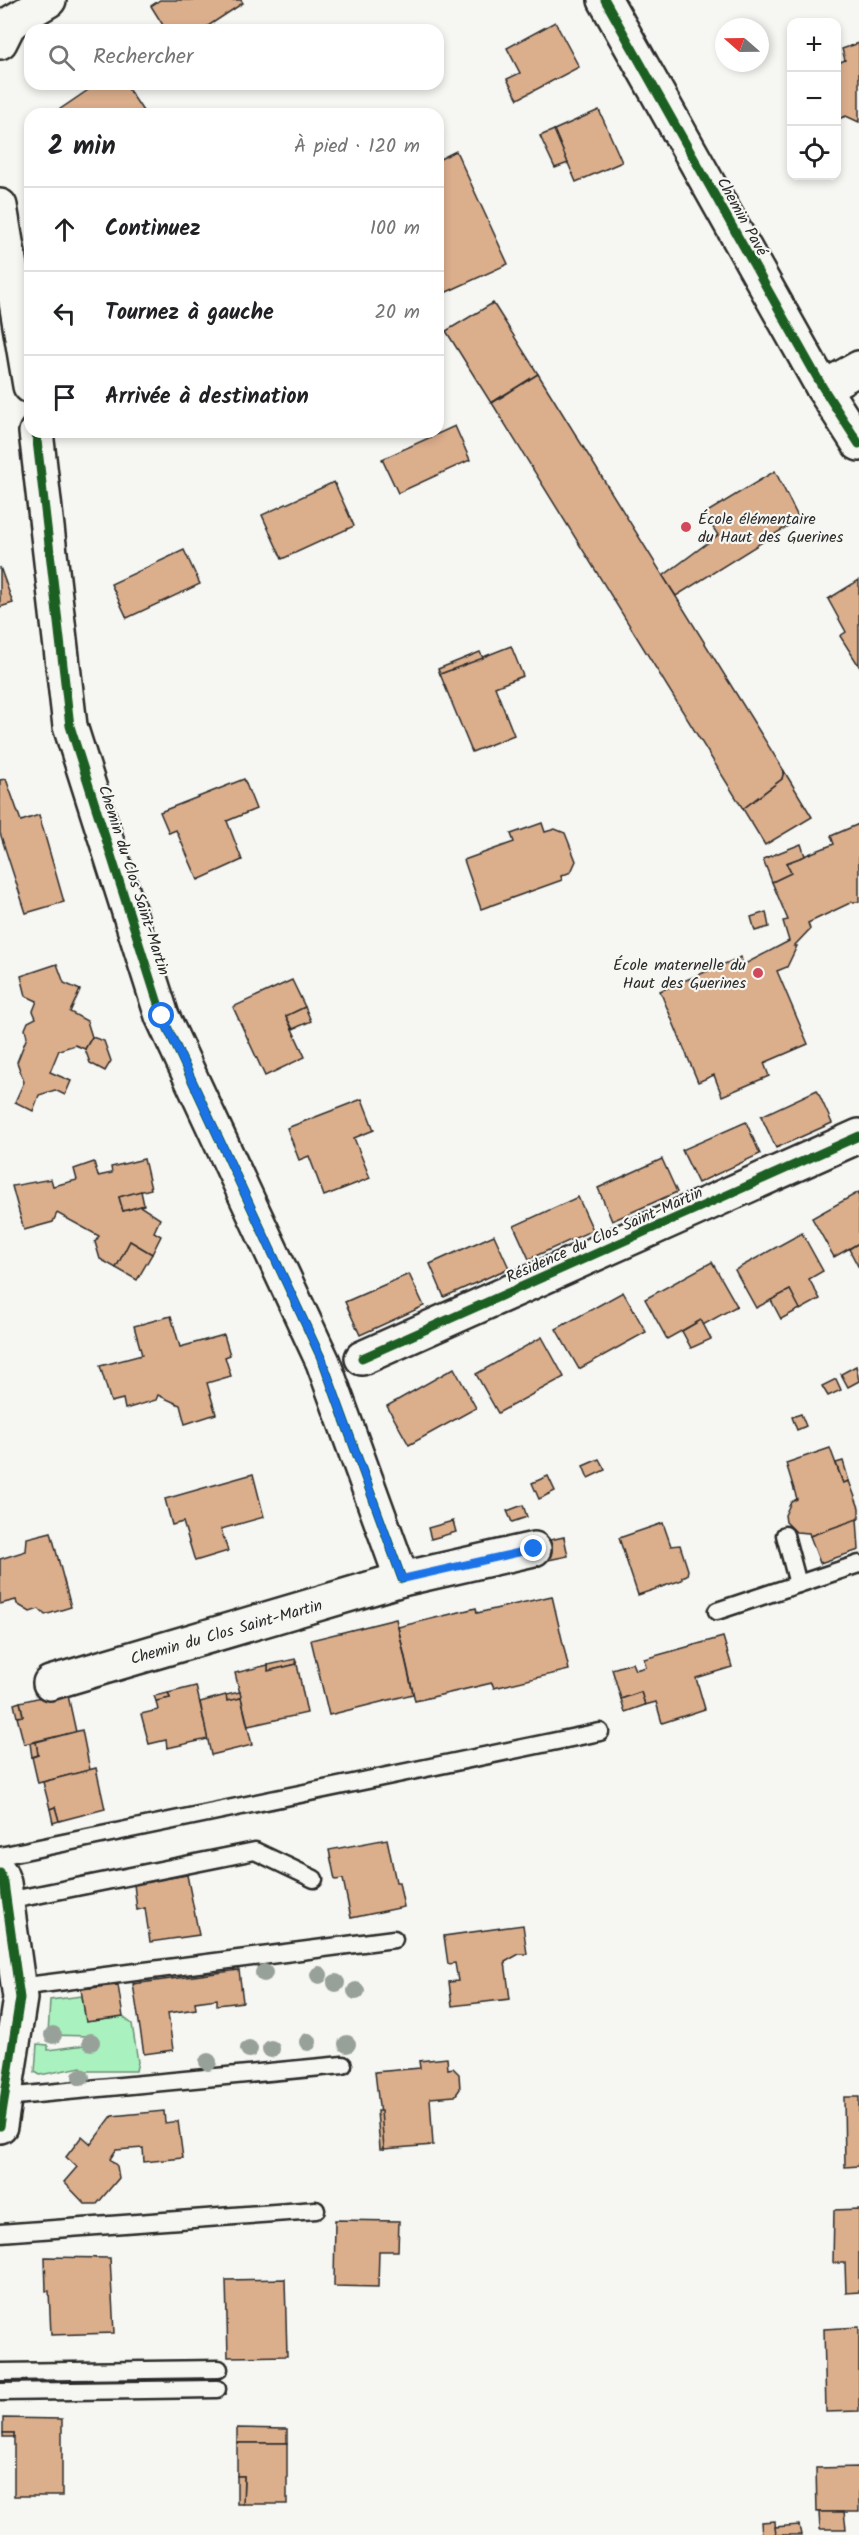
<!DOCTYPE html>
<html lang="fr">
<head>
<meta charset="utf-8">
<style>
	:root { --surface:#fff; --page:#f6f6f6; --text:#202124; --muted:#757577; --line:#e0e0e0 }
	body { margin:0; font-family:Kalam,sans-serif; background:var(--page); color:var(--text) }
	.controls { position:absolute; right:18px; top:18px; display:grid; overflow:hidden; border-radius:12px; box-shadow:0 3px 9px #0003 }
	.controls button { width:54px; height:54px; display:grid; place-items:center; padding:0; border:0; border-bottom:2px solid var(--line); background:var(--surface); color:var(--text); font:30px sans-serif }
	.compass { position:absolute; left:715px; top:18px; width:54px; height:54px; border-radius:50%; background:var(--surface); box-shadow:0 3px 9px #0003; rotate:290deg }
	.stop { position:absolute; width:18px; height:18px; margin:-14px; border:4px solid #1a73e8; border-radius:50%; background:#fff }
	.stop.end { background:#1a73e8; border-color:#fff; box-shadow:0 2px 6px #0008 }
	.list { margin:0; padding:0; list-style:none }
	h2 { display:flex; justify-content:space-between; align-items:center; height:78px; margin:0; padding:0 24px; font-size:26px }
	h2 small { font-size:20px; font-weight:400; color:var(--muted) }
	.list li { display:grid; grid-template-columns:39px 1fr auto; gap:18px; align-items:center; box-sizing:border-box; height:84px; padding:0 24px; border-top:2px solid var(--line) }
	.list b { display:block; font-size:22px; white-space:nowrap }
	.list em { font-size:20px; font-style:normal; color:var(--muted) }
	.icon { flex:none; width:33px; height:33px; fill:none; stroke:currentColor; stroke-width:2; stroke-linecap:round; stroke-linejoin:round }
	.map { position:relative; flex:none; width:859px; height:2535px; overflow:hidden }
	.search { position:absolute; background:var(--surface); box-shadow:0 3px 9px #0003; left:24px; top:24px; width:420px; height:66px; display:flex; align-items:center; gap:15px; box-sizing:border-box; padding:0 21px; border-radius:18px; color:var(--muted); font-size:22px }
	.panel { position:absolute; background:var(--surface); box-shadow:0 3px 9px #0003; left:24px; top:108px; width:420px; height:330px; border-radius:18px }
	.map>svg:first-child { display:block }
	.green { fill:#a9f1be; stroke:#6a8e74; stroke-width:1.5 }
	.building { fill:#dbae8c; stroke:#2b2b2b; stroke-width:1.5 }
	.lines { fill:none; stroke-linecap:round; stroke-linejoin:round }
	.service-casing { stroke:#2b2b2b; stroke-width:21 }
	.minor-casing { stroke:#2b2b2b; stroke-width:38 }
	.service { stroke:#f6f6f2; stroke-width:16 }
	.minor { stroke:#f6f6f2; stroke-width:33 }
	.cycleway-casing { stroke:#f6f6f2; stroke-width:13 }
	.cycleway { stroke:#1b5e20; stroke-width:9 }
	.tree { fill:#97a199 }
	.route { stroke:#1a73e8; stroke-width:8 }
	.poi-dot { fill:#d1495b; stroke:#f6f6f2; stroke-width:2 }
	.labels { text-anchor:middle; stroke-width:4.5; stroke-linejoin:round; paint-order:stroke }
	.street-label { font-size:16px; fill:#2b2b2b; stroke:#f6f6f2 }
	.poi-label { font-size:16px; fill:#2b2b2b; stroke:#f6f6f2; text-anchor:start }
</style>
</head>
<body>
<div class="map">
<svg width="859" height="2535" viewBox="0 0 859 2535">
	<rect width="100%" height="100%" fill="#f6f6f2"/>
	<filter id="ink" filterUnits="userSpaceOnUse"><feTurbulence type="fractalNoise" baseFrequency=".0167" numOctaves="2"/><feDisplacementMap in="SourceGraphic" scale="12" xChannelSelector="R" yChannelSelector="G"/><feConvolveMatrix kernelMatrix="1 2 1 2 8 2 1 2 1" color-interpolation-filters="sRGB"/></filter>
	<g filter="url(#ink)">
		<path class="green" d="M 82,1996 L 86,2022 L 123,2017 L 132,2024 L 138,2062 L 136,2071 L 82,2071 L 81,2067 L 40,2075 L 35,2072 L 37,2044 L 48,2045 L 48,2050 L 92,2044 L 91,2036 L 48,2035 L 50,2000 Z"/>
		<g class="building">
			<path d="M 160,0 L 241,0 L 243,3 L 202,30 L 166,30 L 151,6 Z"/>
			<path d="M 555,22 L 579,67 L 518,99 L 507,79 L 520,73 L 507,48 Z"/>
			<path d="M 859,43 L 859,122 L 846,116 L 836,120 L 836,64 L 845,60 L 842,49 Z"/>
			<path d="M 97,84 L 125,84 L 143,111 L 138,114 L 53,114 Z"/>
			<path d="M 599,110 L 622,162 L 576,182 L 554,130 Z"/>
			<path d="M 554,130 L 568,163 L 555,168 L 540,136 Z"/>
			<path d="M 456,151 L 508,264 L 438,296 L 438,160 Z"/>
			<path d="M 493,303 L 538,374 L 491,403 L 446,331 Z"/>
			<path d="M 538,374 L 784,771 L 782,779 L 743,809 L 492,403 Z"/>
			<path d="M 455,426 L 470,460 L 398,493 L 382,459 Z"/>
			<path d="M 775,471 L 799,519 L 676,596 L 663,576 L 718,535 L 704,514 Z"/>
			<path d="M 334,482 L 354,526 L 282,559 L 262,515 Z"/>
			<path d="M 184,550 L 200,584 L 127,618 L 111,584 Z"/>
			<path d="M 0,567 L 13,603 L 0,607 Z"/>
			<path d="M 859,580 L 859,666 L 840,636 L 846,632 L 828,599 Z"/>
			<path d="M 511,646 L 523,676 L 495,687 L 514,735 L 472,752 L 440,674 Z"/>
			<path d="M 480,652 L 483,658 L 440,674 L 438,669 Z"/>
			<path d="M 784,771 L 812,817 L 765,845 L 743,809 L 782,779 Z"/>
			<path d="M 6,779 L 21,821 L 39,815 L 64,902 L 26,913 L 0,833 L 0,780 Z"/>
			<path d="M 244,779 L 256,809 L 227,821 L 242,860 L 198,880 L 176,830 L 169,833 L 160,812 Z"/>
			<path d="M 542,823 L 545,832 L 555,829 L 565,833 L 576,861 L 571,872 L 561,876 L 562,880 L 481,909 L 464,860 L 514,842 L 511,834 Z"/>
			<path d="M 859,824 L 859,902 L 852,902 L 808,923 L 810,929 L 794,946 L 797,946 L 787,967 L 777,971 L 808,1044 L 764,1063 L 769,1076 L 722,1096 L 714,1075 L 698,1082 L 660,991 L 741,957 L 743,965 L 789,941 L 783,921 L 788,920 L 772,882 L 791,873 L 786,863 L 834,844 L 831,836 Z"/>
			<path d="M 801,844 L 805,856 L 786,863 L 791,873 L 772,882 L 763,859 Z"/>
			<path d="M 766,912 L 769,927 L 755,931 L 751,917 Z"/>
			<path d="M 57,964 L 64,983 L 80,990 L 70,1012 L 87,1021 L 92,1037 L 85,1049 L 75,1045 L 59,1050 L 50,1072 L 71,1081 L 65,1095 L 55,1090 L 39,1095 L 33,1111 L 15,1102 L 24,1082 L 17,1062 L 27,1037 L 25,1029 L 28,1022 L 36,1018 L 33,1011 L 37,1001 L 26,996 L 21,976 Z"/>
			<path d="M 292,980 L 305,1007 L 286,1016 L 305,1057 L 265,1076 L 233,1007 Z"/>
			<path d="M 305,1007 L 311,1021 L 293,1029 L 286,1016 Z"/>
			<path d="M 92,1037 L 104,1041 L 111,1061 L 105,1071 L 90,1063 L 85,1049 Z"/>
			<path d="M 817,1090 L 832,1123 L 776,1148 L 761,1116 Z"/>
			<path d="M 362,1099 L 374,1130 L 354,1138 L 370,1178 L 324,1196 L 309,1156 L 299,1160 L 287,1128 Z"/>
			<path d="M 746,1122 L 760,1154 L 698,1183 L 682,1150 Z"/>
			<path d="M 144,1159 L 151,1189 L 119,1197 L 123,1211 L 140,1206 L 160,1219 L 154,1232 L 161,1236 L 152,1254 L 130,1241 L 116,1268 L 100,1259 L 95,1242 L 99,1236 L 57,1213 L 53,1222 L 24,1230 L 12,1186 L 51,1179 L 53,1186 L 77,1180 L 74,1169 L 94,1162 L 98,1176 L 112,1173 L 111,1167 Z"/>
			<path d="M 662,1159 L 677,1192 L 612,1221 L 598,1188 Z"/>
			<path d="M 141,1191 L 144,1205 L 123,1211 L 119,1197 Z"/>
			<path d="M 859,1192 L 859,1243 L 834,1257 L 812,1218 Z"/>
			<path d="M 578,1197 L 593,1230 L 529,1259 L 514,1226 Z"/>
			<path d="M 802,1233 L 823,1271 L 809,1279 L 820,1299 L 800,1310 L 790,1290 L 756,1308 L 735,1270 Z"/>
			<path d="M 494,1235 L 509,1268 L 444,1297 L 430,1264 Z"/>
			<path d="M 130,1241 L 152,1254 L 137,1280 L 116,1268 Z"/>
			<path d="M 859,1243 L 859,1268 L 849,1249 Z"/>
			<path d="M 712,1262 L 737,1306 L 703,1325 L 701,1320 L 667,1339 L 645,1299 Z"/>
			<path d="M 409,1274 L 424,1306 L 360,1335 L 345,1302 Z"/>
			<path d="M 790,1290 L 800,1309 L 781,1319 L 771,1300 Z"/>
			<path d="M 623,1292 L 646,1332 L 579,1369 L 556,1329 Z"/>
			<path d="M 171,1316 L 180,1347 L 224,1335 L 230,1355 L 225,1357 L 231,1376 L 207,1383 L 216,1414 L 185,1424 L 180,1405 L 158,1395 L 156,1400 L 125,1409 L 123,1399 L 111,1402 L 100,1366 L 142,1355 L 134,1326 Z"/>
			<path d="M 701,1320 L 711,1339 L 691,1348 L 682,1331 Z"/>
			<path d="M 542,1337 L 564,1377 L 498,1413 L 476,1374 Z"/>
			<path d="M 856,1366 L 859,1381 L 848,1387 L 841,1374 Z"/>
			<path d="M 454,1368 L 476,1408 L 409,1445 L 387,1406 Z"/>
			<path d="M 836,1379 L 841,1390 L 828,1396 L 822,1386 Z"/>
			<path d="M 801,1414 L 806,1426 L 797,1430 L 792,1417 Z"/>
			<path d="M 830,1448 L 843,1483 L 849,1481 L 859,1508 L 859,1519 L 810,1536 L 809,1533 L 796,1532 L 786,1522 L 785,1515 L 791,1502 L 797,1499 L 786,1463 Z"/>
			<path d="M 599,1459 L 605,1470 L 588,1478 L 583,1466 Z"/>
			<path d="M 843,1461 L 849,1481 L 843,1483 L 836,1463 Z"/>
			<path d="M 253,1474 L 264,1517 L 221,1529 L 228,1551 L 195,1561 L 183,1522 L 172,1525 L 165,1499 Z"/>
			<path d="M 548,1476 L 555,1491 L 539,1499 L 532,1483 Z"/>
			<path d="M 523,1505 L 527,1517 L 512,1522 L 507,1511 Z"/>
			<path d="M 857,1519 L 859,1550 L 820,1563 L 810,1536 Z"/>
			<path d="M 453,1521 L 456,1532 L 431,1539 L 428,1528 Z"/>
			<path d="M 663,1523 L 671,1546 L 680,1545 L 688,1570 L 687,1575 L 682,1577 L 682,1580 L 638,1595 L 619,1538 Z"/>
			<path d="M 51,1532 L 71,1607 L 45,1615 L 39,1609 L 30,1612 L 17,1604 L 16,1600 L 0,1604 L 0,1559 L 26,1551 L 27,1538 Z"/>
			<path d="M 564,1537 L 568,1556 L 548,1560 L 545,1541 Z"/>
			<path d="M 552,1596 L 569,1670 L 494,1688 L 492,1683 L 415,1701 L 398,1627 L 476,1608 L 477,1613 Z"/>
			<path d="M 396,1619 L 413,1694 L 329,1715 L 311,1640 Z"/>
			<path d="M 723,1637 L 732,1667 L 696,1678 L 705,1709 L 662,1723 L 656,1702 L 645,1705 L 641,1692 L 621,1699 L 612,1669 L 632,1663 L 635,1670 L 646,1667 L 644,1659 Z"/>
			<path d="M 295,1659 L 297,1664 L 268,1671 L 268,1665 Z"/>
			<path d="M 297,1664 L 307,1713 L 248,1726 L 235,1673 L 268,1665 L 268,1671 Z"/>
			<path d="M 196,1686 L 208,1739 L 167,1748 L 166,1740 L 149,1744 L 141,1714 L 158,1710 L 156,1701 L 170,1698 L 168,1693 Z"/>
			<path d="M 67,1691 L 76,1732 L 24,1744 L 17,1717 L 23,1716 L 20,1702 Z"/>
			<path d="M 240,1692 L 241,1698 L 227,1701 L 226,1695 Z"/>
			<path d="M 641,1692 L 645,1705 L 625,1712 L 621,1699 Z"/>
			<path d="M 168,1693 L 170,1698 L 156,1701 L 154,1696 Z"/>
			<path d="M 226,1695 L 227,1701 L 241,1698 L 252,1745 L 211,1755 L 200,1702 Z"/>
			<path d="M 20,1702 L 23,1716 L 17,1717 L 14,1704 Z"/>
			<path d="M 82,1730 L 90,1770 L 38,1783 L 32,1757 L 38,1755 L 36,1742 Z"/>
			<path d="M 36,1742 L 38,1755 L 32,1757 L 30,1743 Z"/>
			<path d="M 96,1768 L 105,1809 L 59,1821 L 55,1807 L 50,1809 L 43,1782 Z"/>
			<path d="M 55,1807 L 59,1821 L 53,1823 L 50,1809 Z"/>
			<path d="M 387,1839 L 396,1882 L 399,1882 L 404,1907 L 351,1918 L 343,1879 L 335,1880 L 329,1850 Z"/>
			<path d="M 187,1875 L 199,1935 L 150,1942 L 145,1908 L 137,1910 L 134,1884 Z"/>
			<path d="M 523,1925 L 527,1954 L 519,1954 L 505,1962 L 510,1999 L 452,2006 L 449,1982 L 458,1981 L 455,1963 L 448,1964 L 444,1936 Z"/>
			<path d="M 239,1970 L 243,2002 L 217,2005 L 217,1999 L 195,2002 L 196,2009 L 168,2013 L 173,2050 L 144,2054 L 133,1984 Z"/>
			<path d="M 118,1985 L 123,2017 L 86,2022 L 81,1989 Z"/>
			<path d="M 447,2058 L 448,2069 L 453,2068 L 459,2074 L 460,2089 L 455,2096 L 430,2098 L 433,2145 L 384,2149 L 375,2072 L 420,2068 L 419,2061 Z"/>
			<path d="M 844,2097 L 859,2097 L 859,2166 L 845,2167 Z"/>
			<path d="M 164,2111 L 165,2123 L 178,2121 L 183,2158 L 144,2162 L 143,2148 L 116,2150 L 110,2159 L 117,2166 L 119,2178 L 97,2204 L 85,2204 L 64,2182 L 77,2167 L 66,2157 L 82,2136 L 91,2144 L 112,2116 Z"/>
			<path d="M 377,2111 L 381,2111 L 384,2149 L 380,2149 Z"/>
			<path d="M 859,2209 L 859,2292 L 846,2293 L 845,2263 L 833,2263 L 834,2210 Z"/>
			<path d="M 335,2220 L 399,2221 L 398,2251 L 379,2251 L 378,2287 L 334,2286 Z"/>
			<path d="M 45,2257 L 110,2258 L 114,2333 L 51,2335 L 49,2291 L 46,2291 Z"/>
			<path d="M 285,2279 L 287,2356 L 228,2357 L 226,2280 Z"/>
			<path d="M 859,2327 L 859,2411 L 826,2412 L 824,2329 Z"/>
			<path d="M 3,2418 L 62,2419 L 62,2496 L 14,2496 L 14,2433 L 3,2433 Z"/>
			<path d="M 237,2428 L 287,2429 L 287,2443 L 237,2443 Z"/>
			<rect x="3" y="2433" width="11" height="4"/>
			<path d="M 237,2443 L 287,2443 L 287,2504 L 243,2504 L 244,2476 L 237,2476 Z"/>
			<path d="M 859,2467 L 859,2512 L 817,2512 L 816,2468 Z"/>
			<path d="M 237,2476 L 244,2476 L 243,2504 L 237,2504 Z"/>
			<path d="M 819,2512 L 844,2512 L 846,2529 L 820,2529 Z"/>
			<path d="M 775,2521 L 776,2535 L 762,2535 L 761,2522 Z"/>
			<path d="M 799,2525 L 801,2535 L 776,2535 L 775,2527 Z"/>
		</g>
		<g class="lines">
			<g class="service-casing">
				<g id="service">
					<path d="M 785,1535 L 798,1584"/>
					<path d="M 717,1611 L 859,1564"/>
					<path d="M 0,1856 L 600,1732"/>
					<path d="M 7,1901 L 255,1851 L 314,1879"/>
					<path d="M 19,1987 L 394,1939"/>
					<path d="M 5,2097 L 343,2065"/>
					<path d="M 0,2233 L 316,2210"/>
					<path d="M 0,2372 L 219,2369"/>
					<path d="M 0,2392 L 217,2389"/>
				</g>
			</g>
			<g class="minor-casing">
				<g id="minor">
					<path d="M 605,0 L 823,388 L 859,444"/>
					<path d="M 0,42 L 9,24 L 49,0"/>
					<path d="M 0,206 L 30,386"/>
					<path d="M 823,388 L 859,368"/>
					<path d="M 36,432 L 70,726 L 162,1016 L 323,1362 L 402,1579"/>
					<path d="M 362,1358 L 859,1136"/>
					<path d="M 50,1683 L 402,1579 L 534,1549"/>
					<path d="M 0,1873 L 4,1883 L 20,1998 L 0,2126"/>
				</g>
			</g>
			<use href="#service" class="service"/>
			<use href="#minor" class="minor"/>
			<g class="cycleway-casing">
				<g id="cycleway">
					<path d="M 605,0 L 823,388 L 859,444"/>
					<path d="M 36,432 L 70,726 L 162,1016 L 323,1362 L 402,1579"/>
					<path d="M 362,1358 L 859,1136"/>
					<path d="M 0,1873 L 4,1883 L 20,1998 L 0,2126"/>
				</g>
			</g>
			<use href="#cycleway" class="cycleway"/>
		</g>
		<g class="tree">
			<circle cx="264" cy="1973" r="9"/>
			<circle cx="319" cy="1975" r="9"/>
			<circle cx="336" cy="1983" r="9"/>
			<circle cx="356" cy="1991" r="9"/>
			<circle cx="53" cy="2035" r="9"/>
			<circle cx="91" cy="2042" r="9"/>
			<circle cx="308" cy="2042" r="9"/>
			<circle cx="347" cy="2044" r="9"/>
			<circle cx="249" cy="2049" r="9"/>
			<circle cx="271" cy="2049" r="9"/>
			<circle cx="208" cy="2062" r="9"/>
			<circle cx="81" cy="2077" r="9"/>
		</g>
	</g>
	<g class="lines" filter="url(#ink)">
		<path class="route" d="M 162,1016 L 323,1362 L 402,1579 L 534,1549"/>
	</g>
	<g class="poi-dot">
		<circle cx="686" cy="527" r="6"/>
		<circle cx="758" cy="973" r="6"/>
	</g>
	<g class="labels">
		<g class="street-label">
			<text transform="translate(743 216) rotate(61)" y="6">Chemin Pavé</text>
			<text transform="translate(135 880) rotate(72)" y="6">Chemin du Clos Saint-Martin</text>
			<text transform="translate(604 1234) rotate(-24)" y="6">Résidence du Clos Saint-Martin</text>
			<text transform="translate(226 1631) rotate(-16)" y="6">Chemin du Clos Saint-Martin</text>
		</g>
		<g class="poi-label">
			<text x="698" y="524">École élémentaire<tspan x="698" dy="18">du Haut des Guerines</tspan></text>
			<text x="746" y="970" text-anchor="end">École maternelle du<tspan x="746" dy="18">Haut des Guerines</tspan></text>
		</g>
	</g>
</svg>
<div class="controls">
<button>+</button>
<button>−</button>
<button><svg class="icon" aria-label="locate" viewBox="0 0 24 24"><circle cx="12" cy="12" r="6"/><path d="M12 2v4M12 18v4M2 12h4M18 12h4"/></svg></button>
</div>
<svg class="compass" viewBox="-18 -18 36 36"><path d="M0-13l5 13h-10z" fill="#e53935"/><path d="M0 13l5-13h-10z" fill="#757577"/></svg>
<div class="stop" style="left:162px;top:1016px"></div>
<div class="stop end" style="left:534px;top:1549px"></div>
<div class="search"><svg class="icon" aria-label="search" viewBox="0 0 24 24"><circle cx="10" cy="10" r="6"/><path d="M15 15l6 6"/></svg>Rechercher</div>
<section class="panel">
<h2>2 min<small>À pied · 120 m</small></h2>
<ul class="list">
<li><svg class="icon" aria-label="ahead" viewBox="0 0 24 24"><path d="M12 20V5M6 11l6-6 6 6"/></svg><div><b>Continuez</b></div><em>100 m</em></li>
<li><svg class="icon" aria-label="left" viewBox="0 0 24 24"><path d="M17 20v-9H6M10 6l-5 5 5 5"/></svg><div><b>Tournez à gauche</b></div><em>20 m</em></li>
<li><svg class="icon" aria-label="arrive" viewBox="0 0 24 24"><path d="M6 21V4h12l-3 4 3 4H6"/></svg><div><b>Arrivée à destination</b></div></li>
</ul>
</section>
</div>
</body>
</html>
